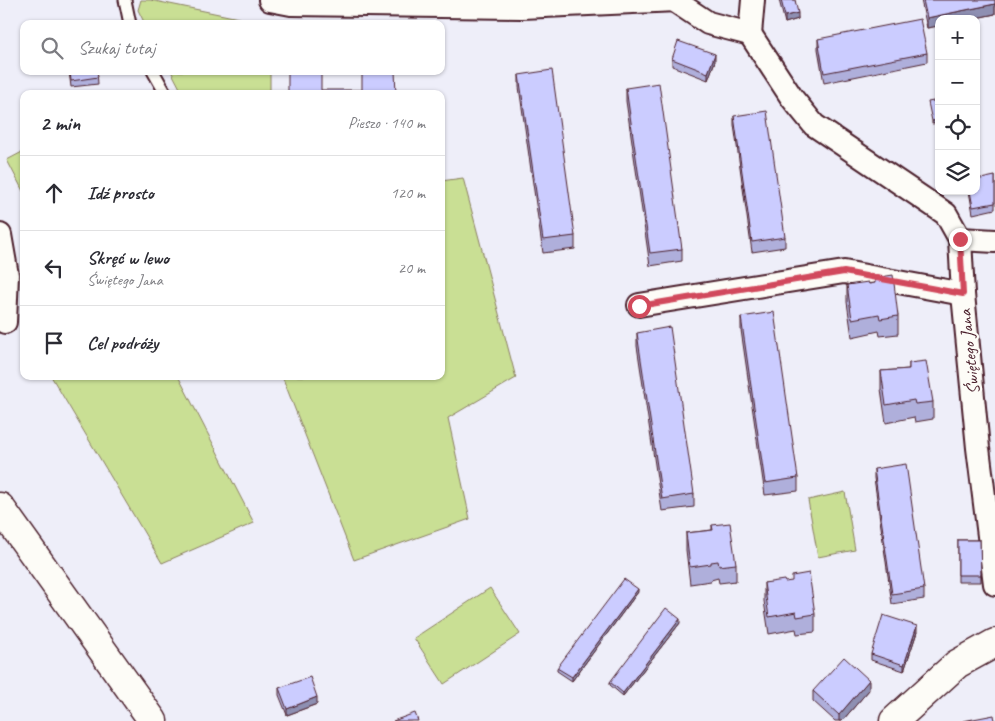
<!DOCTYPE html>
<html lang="pl">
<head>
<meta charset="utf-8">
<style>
	:root { --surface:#fff; --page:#f2f2f3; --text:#2b2b33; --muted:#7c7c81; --line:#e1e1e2 }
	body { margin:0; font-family:Caveat,sans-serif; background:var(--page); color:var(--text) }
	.controls { position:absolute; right:15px; top:15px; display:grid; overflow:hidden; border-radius:10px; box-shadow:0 1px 4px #0004 }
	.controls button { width:45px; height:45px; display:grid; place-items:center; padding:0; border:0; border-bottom:1px solid var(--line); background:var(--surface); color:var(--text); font:25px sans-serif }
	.stop { position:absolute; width:15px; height:15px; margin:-11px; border:4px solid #d1495b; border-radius:50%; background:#fff }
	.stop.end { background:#d1495b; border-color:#fff; box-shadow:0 1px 5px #0008 }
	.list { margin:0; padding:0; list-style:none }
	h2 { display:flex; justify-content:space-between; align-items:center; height:65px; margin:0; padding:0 20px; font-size:21px }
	h2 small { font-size:16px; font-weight:400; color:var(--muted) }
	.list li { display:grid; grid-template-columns:32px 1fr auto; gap:15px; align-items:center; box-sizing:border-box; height:75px; padding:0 20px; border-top:1px solid var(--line) }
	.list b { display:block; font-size:19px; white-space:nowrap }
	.list p { margin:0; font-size:16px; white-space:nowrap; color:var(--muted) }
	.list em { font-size:16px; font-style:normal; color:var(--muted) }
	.icon { flex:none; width:28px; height:28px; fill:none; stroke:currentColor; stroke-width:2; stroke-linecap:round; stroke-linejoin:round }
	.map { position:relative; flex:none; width:995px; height:721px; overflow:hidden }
	.search { position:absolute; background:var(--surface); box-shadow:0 1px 4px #0004; left:20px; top:20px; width:425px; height:55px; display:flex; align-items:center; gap:12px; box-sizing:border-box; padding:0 18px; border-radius:10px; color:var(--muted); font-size:19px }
	.panel { position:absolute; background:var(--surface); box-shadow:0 1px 4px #0004; left:20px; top:90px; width:425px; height:290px; border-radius:10px }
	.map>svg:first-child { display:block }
	.green { fill:#c9df94; stroke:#8a7f60 }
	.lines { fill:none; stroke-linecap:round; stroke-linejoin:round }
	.service-casing { stroke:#4a1f2b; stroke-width:15 }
	.minor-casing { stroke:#4a1f2b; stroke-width:26 }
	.tertiary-casing { stroke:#4a1f2b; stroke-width:31 }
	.primary-casing { stroke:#4a1f2b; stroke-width:31 }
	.service { stroke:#fdfcf7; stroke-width:11 }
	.minor { stroke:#fdfcf7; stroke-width:22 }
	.tertiary { stroke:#fdfcf7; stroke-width:28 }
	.primary { stroke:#fdfcf7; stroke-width:28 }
	.wall { fill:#afafdb; stroke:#4a1f2b }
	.shaded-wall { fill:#8e8fb2; stroke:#4a1f2b }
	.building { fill:#cbccff; stroke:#4a1f2b }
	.route { stroke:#d1495b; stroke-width:6 }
	.labels { text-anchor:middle; stroke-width:4.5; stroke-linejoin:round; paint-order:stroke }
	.street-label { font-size:18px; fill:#4a1f2b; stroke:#fdfcf7 }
</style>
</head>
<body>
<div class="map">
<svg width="995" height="721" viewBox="0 0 995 721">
	<rect width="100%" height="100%" fill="#eeeef9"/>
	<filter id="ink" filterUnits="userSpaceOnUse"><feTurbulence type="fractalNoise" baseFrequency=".02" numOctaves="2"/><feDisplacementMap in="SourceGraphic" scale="10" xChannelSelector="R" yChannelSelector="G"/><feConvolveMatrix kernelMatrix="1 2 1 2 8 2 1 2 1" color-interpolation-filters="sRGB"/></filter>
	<g filter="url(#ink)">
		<g class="green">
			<path d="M 141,0 L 150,0 L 268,24 L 145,24 L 138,10 Z"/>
			<path d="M 171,71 L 270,71 L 270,94 L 183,94 Z"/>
			<path d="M 24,151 L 24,193 L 7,160 Z"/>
			<path d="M 463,178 L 516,378 L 448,418 L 470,519 L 354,560 L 282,376 L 441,376 L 441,181 Z"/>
			<path d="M 51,376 L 178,376 L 254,523 L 162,563 Z"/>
			<path d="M 845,492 L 855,550 L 818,557 L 808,500 Z"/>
			<path d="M 490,588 L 520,634 L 444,684 L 414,638 Z"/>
		</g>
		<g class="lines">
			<g class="service-casing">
				<g id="service">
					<path d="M 125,0 L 130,24"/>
					<path d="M 153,71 L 166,94"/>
				</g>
			</g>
			<g class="minor-casing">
				<g id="minor">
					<path d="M 270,0 L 291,4 L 522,7 L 677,0"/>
					<path d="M 675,1 L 708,23 L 750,34 L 753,0"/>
					<path d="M 750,34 L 792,98 L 814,125 L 946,214 L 960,239 L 963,294 L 978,448 L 995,584"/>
					<path d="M 0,235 L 7,275 L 5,322"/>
					<path d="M 960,239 L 995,241"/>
					<path d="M 639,305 L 844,272 L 963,294"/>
				</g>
			</g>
			<g class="tertiary-casing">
				<path id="tertiary" d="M 894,721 L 957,664 L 995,643"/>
			</g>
			<g class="primary-casing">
				<path id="primary" d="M 0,507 L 153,721"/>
			</g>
			<use href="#service" class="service"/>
			<use href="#minor" class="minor"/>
			<use href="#tertiary" class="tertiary"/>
			<use href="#primary" class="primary"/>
		</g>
		<g class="wall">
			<path d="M 779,0 L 795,0 L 798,19 L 785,23 Z"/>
			<path d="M 921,0 L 995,0 L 995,14 L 927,28 Z"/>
			<path d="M 818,39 L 927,53 L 927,62 L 824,83 L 818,49 Z"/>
			<path d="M 672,59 L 715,61 L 708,80 L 672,66 Z"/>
			<path d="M 69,71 L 97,71 L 98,84 L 71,87 Z"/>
			<path d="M 519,75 L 575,236 L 575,249 L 543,253 L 519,87 Z"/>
			<path d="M 626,88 L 682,249 L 682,261 L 650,266 L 626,101 Z"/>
			<path d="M 734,116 L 785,237 L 785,247 L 752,252 L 734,125 Z"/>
			<path d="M 995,176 L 995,209 L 973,214 L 969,191 L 976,191 Z"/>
			<path d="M 875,278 L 898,316 L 898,334 L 880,336 L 879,331 L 852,337 L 847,302 L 847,285 L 875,283 Z"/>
			<path d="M 741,317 L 798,478 L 798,491 L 765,495 L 741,330 Z"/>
			<path d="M 637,333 L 694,494 L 694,507 L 662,511 L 637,346 Z"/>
			<path d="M 909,363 L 933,402 L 933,419 L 915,422 L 914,417 L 886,423 L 881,389 L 881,371 L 909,369 Z"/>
			<path d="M 874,469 L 924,589 L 924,599 L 892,604 L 874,478 Z"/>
			<path d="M 712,525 L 736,564 L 736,581 L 719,583 L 718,578 L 711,580 L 711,581 L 690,584 L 686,550 L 686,533 L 712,530 Z"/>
			<path d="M 958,540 L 980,540 L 981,582 L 958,582 Z"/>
			<path d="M 785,582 L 815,614 L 815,632 L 797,634 L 796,629 L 769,634 L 764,601 L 764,583 Z"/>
			<path d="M 638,592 L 572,681 L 557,671 L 557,668 Z"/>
			<path d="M 680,623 L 623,696 L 610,685 L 610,682 Z"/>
			<path d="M 917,632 L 904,671 L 871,660 L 871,654 Z"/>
			<path d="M 279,688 L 317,704 L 287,715 L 279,695 Z"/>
			<path d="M 869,690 L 842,721 L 835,721 L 813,701 L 813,691 Z"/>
		</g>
		<g class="shaded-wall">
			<path d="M 995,4 L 995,14 L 971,19 L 939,19 L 939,26 L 927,28 L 927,18 Z"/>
			<path d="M 798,13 L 798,19 L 785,23 L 785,16 Z"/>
			<path d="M 715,54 L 715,61 L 708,80 L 708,73 Z"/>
			<path d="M 939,120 L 939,123 L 932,124 L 932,121 Z"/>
			<path d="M 638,589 L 638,592 L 572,681 L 572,677 Z"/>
			<path d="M 680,619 L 680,623 L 623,696 L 623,693 Z"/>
			<path d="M 917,626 L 917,632 L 904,671 L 904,665 Z"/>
			<path d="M 869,680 L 869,690 L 842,721 L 839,721 L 839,715 Z"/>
			<path d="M 317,697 L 317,704 L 287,715 L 287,709 Z"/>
		</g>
		<g class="building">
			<path d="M 781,0 L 795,0 L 798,13 L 785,16 Z"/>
			<path d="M 923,0 L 995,0 L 995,4 L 927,18 Z"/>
			<path d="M 920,19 L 927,53 L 824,73 L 818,39 Z"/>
			<path d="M 678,41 L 715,54 L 708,73 L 672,59 Z"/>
			<path d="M 552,70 L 575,236 L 543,240 L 519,75 Z"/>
			<path d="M 70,71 L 97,71 L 98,77 L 71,81 Z"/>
			<path d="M 288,71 L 321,71 L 321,90 L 362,90 L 362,71 L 395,71 L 396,94 L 288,94 Z"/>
			<path d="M 659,83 L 682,249 L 650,253 L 626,88 Z"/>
			<path d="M 939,100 L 939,120 L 932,121 L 928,102 Z"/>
			<path d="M 767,111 L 785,237 L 752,242 L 734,116 Z"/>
			<path d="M 995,176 L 995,203 L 973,207 L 970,191 L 976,191 L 976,180 Z"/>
			<path d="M 893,275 L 898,316 L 880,319 L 879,314 L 852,319 L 847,285 L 868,282 L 869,284 L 875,283 L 875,278 Z"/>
			<path d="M 774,312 L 798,478 L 765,483 L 741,317 Z"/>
			<path d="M 670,327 L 694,494 L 662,499 L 637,333 Z"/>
			<path d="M 926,361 L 933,402 L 915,404 L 914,400 L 886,405 L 881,371 L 909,369 L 909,363 Z"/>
			<path d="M 906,464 L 924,589 L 892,594 L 874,469 Z"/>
			<path d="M 730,523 L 736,564 L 719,566 L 718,561 L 711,562 L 711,564 L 690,567 L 686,533 L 713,530 L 712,525 Z"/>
			<path d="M 958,540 L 980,540 L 981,575 L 958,575 Z"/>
			<path d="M 809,573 L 815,614 L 797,617 L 796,612 L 769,617 L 764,583 L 784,580 L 785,582 L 792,581 L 792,576 Z"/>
			<path d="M 624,579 L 638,589 L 572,677 L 557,668 Z"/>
			<path d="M 666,608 L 680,619 L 623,693 L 610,682 Z"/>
			<path d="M 883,615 L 917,626 L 904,665 L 871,654 Z"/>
			<path d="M 844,657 L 869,680 L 839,715 L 813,691 Z"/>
			<path d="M 310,677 L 317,697 L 287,709 L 279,688 Z"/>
			<path d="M 415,713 L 418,721 L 393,721 Z"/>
			<path d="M 994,715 L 995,721 L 963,721 Z"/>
		</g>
	</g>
	<g class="lines" filter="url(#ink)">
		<path class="route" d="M 639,306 L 844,272 L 963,294 L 960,239"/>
	</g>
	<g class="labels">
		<g class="street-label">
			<text transform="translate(969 352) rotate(-96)" y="6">Świętego Jana</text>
		</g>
	</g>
</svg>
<div class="controls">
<button>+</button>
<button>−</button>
<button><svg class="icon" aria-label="locate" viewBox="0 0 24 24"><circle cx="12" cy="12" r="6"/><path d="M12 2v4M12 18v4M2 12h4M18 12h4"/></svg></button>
<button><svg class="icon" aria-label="layers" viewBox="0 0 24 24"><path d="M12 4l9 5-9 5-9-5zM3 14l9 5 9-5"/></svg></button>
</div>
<div class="stop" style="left:639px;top:306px"></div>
<div class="stop end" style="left:960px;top:239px"></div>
<div class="search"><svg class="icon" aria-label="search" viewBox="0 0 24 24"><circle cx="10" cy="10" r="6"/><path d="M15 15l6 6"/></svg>Szukaj tutaj</div>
<section class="panel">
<h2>2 min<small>Pieszo · 140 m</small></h2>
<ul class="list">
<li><svg class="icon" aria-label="ahead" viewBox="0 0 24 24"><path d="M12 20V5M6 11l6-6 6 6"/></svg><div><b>Idź prosto</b></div><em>120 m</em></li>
<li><svg class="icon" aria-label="left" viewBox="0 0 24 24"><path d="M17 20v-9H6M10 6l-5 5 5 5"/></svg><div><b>Skręć w lewo</b><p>Świętego Jana</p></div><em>20 m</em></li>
<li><svg class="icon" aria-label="arrive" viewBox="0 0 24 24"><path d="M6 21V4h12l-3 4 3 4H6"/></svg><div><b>Cel podróży</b></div></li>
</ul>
</section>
</div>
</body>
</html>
